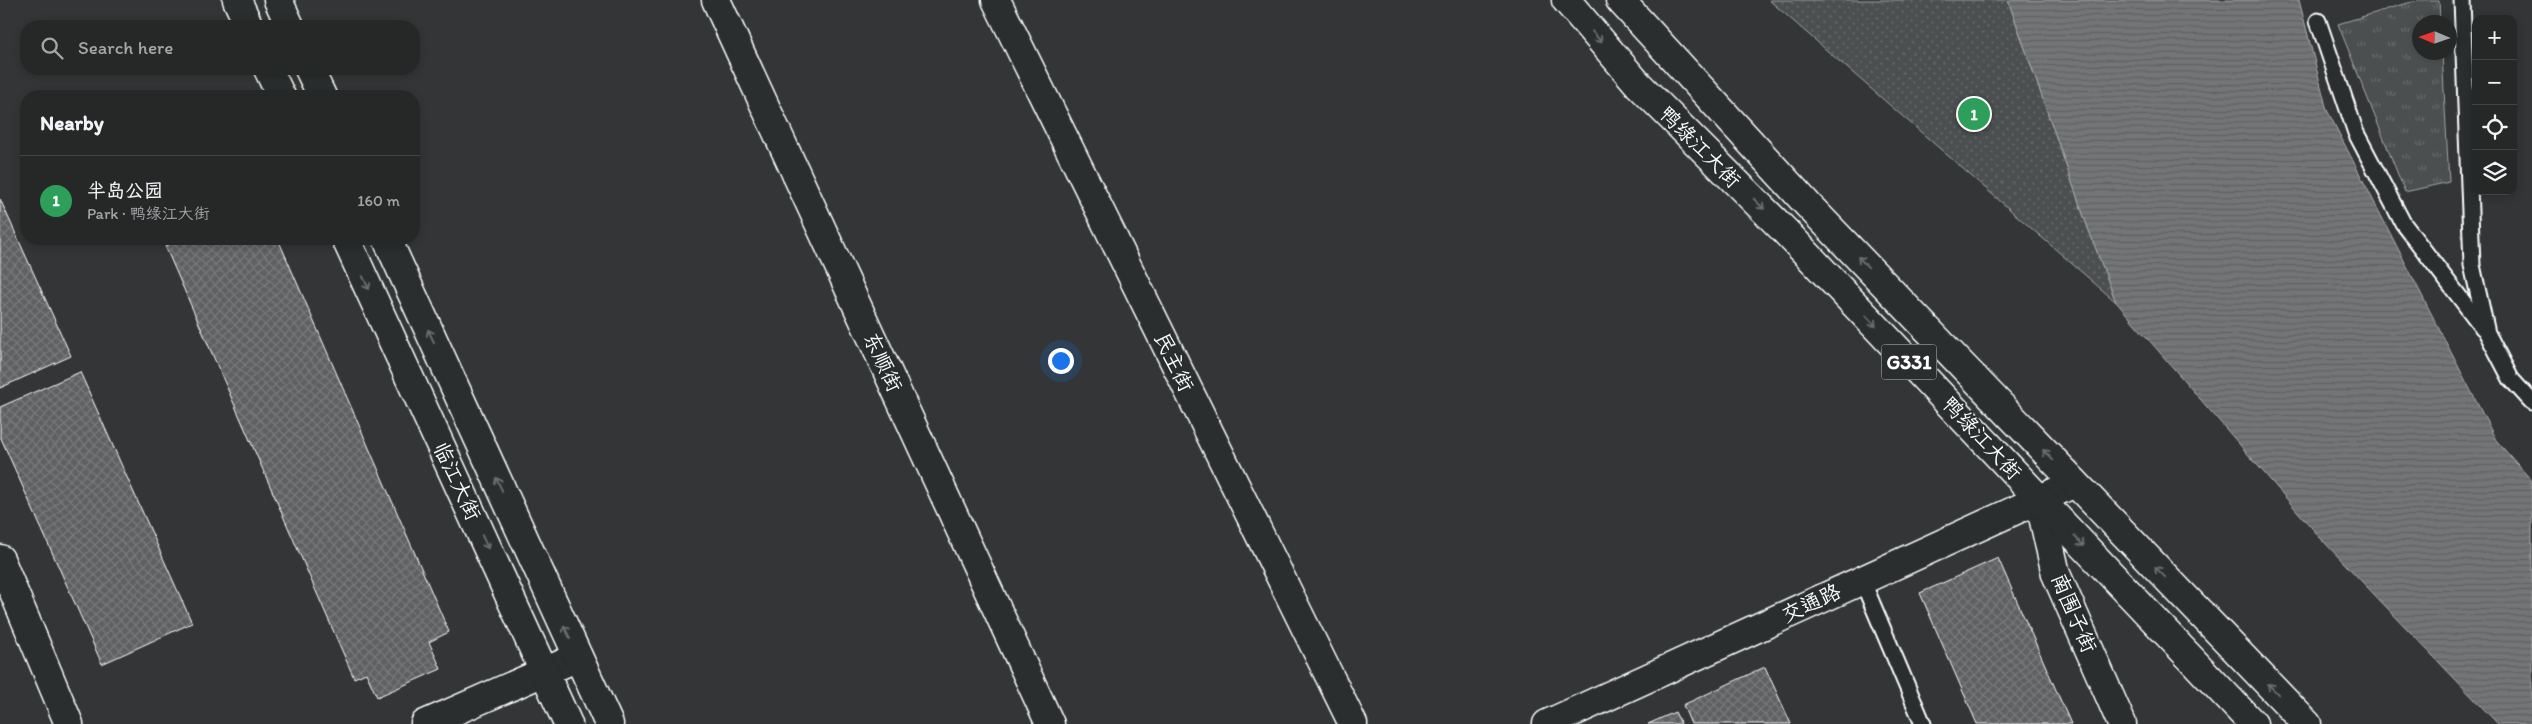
<!DOCTYPE html>
<html lang="en">
<head>
<meta charset="utf-8">
<style>
	:root { --surface:#262828; --page:#323434; --text:#f1f3f6; --muted:#a4a6a8; --line:#424445; --accent:#ff9aa2 }
	body { margin:0; font-family:Itim,"LXGW WenKai TC",sans-serif; background:var(--page); color:var(--text) }
	.controls { position:absolute; right:15px; top:15px; display:grid; overflow:hidden; border-radius:10px; box-shadow:0 2px 8px #0003 }
	.controls button { width:45px; height:45px; display:grid; place-items:center; padding:0; border:0; border-bottom:1px solid var(--line); background:var(--surface); color:var(--text); font:25px sans-serif }
	.compass { position:absolute; left:2412px; top:15px; width:45px; height:45px; border-radius:50%; background:var(--surface); box-shadow:0 2px 8px #0003; rotate:272deg }
	.you { position:absolute; left:1060px; top:360px; width:18px; height:18px; margin:-12px; border:4px solid #fff; border-radius:50%; background:#1a73e8; box-shadow:0 0 0 8px #1a73e833 }
	.badge { display:grid; place-items:center; width:32px; height:32px; border-radius:50%; background:var(--accent); color:#fff; font-size:16px; font-weight:700 }
	.pin { position:absolute; translate:-50% -50%; border:2px solid #fff; box-shadow:0 1px 5px #0006 }
	.list { margin:0; padding:0; list-style:none }
	h2 { display:flex; justify-content:space-between; align-items:center; height:65px; margin:0; padding:0 20px; font-size:21px }
	h2 small { font-size:16px; font-weight:400; color:var(--muted) }
	.list li { display:grid; grid-template-columns:32px 1fr auto; gap:15px; align-items:center; box-sizing:border-box; height:90px; padding:0 20px; border-top:1px solid var(--line) }
	.list b { display:block; font-size:19px; white-space:nowrap }
	.list p { margin:0; font-size:16px; white-space:nowrap; color:var(--muted) }
	.list em { font-size:16px; font-style:normal; color:var(--muted) }
	.icon { flex:none; width:28px; height:28px; fill:none; stroke:currentColor; stroke-width:2; stroke-linecap:round; stroke-linejoin:round }
	.map { position:relative; flex:none; width:2532px; height:724px; overflow:hidden }
	.search { position:absolute; background:var(--surface); box-shadow:0 2px 8px #0003; left:20px; top:20px; width:400px; height:55px; display:flex; align-items:center; gap:12px; box-sizing:border-box; padding:0 18px; border-radius:20px; color:var(--muted); font-size:19px }
	.panel { position:absolute; background:var(--surface); box-shadow:0 2px 8px #0003; left:20px; top:90px; width:400px; height:155px; border-radius:20px }
	.map>svg:first-child { display:block }
	.grass { fill:url(#grass-tufts); stroke:#a6a7a8 }
	.park { fill:url(#park-dots); stroke:#a6a7a8 }
	.water { fill:url(#water-rules); stroke:#abacad }
	.building { fill:url(#building-cross-hatch); stroke:#fff }
	.lines { fill:none; stroke-linecap:round; stroke-linejoin:round }
	.service-casing { stroke:#fff; stroke-width:19 }
	.minor-casing { stroke:#fff; stroke-width:31 }
	.tertiary-casing { stroke:#fff; stroke-width:31 }
	.primary-casing { stroke:#fff; stroke-width:31 }
	.trunk-casing { stroke:#fff; stroke-width:31 }
	.service { stroke:#2a2d2e; stroke-width:15 }
	.minor { stroke:#2a2d2e; stroke-width:28 }
	.tertiary { stroke:#2a2d2e; stroke-width:28 }
	.primary { stroke:#2a2d2e; stroke-width:28 }
	.trunk { stroke:#2a2d2e; stroke-width:28 }
	.oneway { stroke:#6a6c6d }
	.labels { text-anchor:middle; stroke-width:4; stroke-linejoin:round; paint-order:stroke }
	.shield { fill:#2a2d2e; stroke:#bfc0c0; stroke-width:1 }
	.shield-label { font-size:20px; font-weight:bold; fill:#fff }
	.street-label { font-size:21px; fill:#fff; stroke:#2a2d2e }
</style>
</head>
<body>
<div class="map">
<svg width="2532" height="724" viewBox="0 0 2532 724">
	<defs>
		<pattern id="grass-tufts" width="24" height="20" patternUnits="userSpaceOnUse" patternTransform="scale(1.25)"><rect width="24" height="20" fill="#4c4f50"/><path d="M3 7l-1-3M5 7V3M7 7l1-3M15 17l-1-3M17 17v-4M19 17l1-3" fill="none" stroke="#67696a"/></pattern>
		<pattern id="park-dots" width="8" height="8" patternUnits="userSpaceOnUse" patternTransform="scale(1.25)"><rect width="8" height="8" fill="#4c4f50"/><path d="M2 2h.1M6 6h.1" fill="none" stroke="#67696a" stroke-width="1.8" stroke-linecap="round"/></pattern>
		<pattern id="water-rules" width="6" height="5" patternUnits="userSpaceOnUse" patternTransform="scale(1.25)"><rect width="6" height="5" fill="#737576"/><path d="M0 2.5h6" fill="none" stroke="#606061"/></pattern>
		<pattern id="building-cross-hatch" width="8" height="8" patternUnits="userSpaceOnUse" patternTransform="scale(1.25)"><rect width="8" height="8" fill="#5f6162"/><path d="M0 0l8 8M0 8l8-8" fill="none" stroke="#77797a"/></pattern>
	</defs>
	<rect width="100%" height="100%" fill="#333536"/>
	<filter id="ink" filterUnits="userSpaceOnUse"><feTurbulence type="fractalNoise" baseFrequency=".02" numOctaves="2"/><feDisplacementMap in="SourceGraphic" scale="10" xChannelSelector="R" yChannelSelector="G"/><feConvolveMatrix kernelMatrix="1 2 1 2 8 2 1 2 1" color-interpolation-filters="sRGB"/></filter>
	<g filter="url(#ink)">
		<path class="grass" d="M 2418,0 L 2439,0 L 2440,22 L 2420,22 L 2420,52 L 2442,53 L 2449,182 L 2405,192 L 2338,24 Z"/>
		<path class="park" d="M 1769,0 L 2008,0 L 2088,228 L 2116,302 Z"/>
		<path class="water" d="M 2008,0 L 2299,0 L 2327,110 L 2496,440 L 2532,481 L 2532,724 L 2498,724 L 2324,542 L 2116,302 L 2088,228 Z"/>
		<g class="building">
			<path d="M 0,199 L 71,356 L 0,388 Z"/>
			<path d="M 181,239 L 278,239 L 449,632 L 429,642 L 441,669 L 377,697 L 366,673 L 354,678 L 165,246 Z"/>
			<path d="M 80,372 L 192,623 L 102,664 L 0,436 L 0,407 Z"/>
			<path d="M 1998,558 L 2071,724 L 1977,724 L 1920,593 Z"/>
			<path d="M 1765,667 L 1791,724 L 1691,724 L 1683,705 Z"/>
			<path d="M 1675,712 L 1681,724 L 1648,724 Z"/>
		</g>
		<g class="lines">
			<g class="service-casing">
				<g id="service">
					<path d="M 2462,0 L 2472,265 L 2487,333 L 2511,379 L 2532,402"/>
					<path d="M 2318,21 L 2356,133 L 2403,223 L 2483,328"/>
					<path d="M 1862,580 L 1923,724"/>
				</g>
			</g>
			<g class="minor-casing">
				<g id="minor">
					<path d="M 716,0 L 1050,724"/>
					<path d="M 996,0 L 1353,724"/>
					<path d="M 0,559 L 69,724"/>
					<path d="M 425,724 L 578,657"/>
				</g>
			</g>
			<g class="tertiary-casing">
				<g id="tertiary">
					<path d="M 2039,499 L 2056,574 L 2122,724"/>
					<path d="M 1547,724 L 2075,483"/>
				</g>
			</g>
			<g class="primary-casing">
				<g id="primary">
					<path d="M 237,0 L 249,26"/>
					<path d="M 278,0 L 290,26"/>
					<path d="M 268,69 L 281,96"/>
					<path d="M 309,69 L 322,96"/>
					<path d="M 346,239 L 568,724"/>
					<path d="M 387,239 L 609,724"/>
				</g>
			</g>
			<g class="trunk-casing">
				<g id="trunk">
					<path d="M 1566,0 L 1638,84 L 1786,232 L 2253,724"/>
					<path d="M 1620,0 L 1808,205 L 2307,724"/>
				</g>
			</g>
			<use href="#service" class="service"/>
			<use href="#minor" class="minor"/>
			<use href="#tertiary" class="tertiary"/>
			<use href="#primary" class="primary"/>
			<use href="#trunk" class="trunk"/>
		</g>
		<defs><path id="oneway-shaft" d="M-6 0H5M1.5-3L5.5 0L1.5 3" fill="none" stroke-width="1.6" stroke-linecap="round" stroke-linejoin="round" transform="scale(1.25)"/></defs>
		<g class="oneway">
			<use href="#oneway-shaft" transform="translate(1597 37) rotate(49)"/>
			<use href="#oneway-shaft" transform="translate(1759 204) rotate(45)"/>
			<use href="#oneway-shaft" transform="translate(1863 262) rotate(-134)"/>
			<use href="#oneway-shaft" transform="translate(366 283) rotate(65)"/>
			<use href="#oneway-shaft" transform="translate(1871 321) rotate(47)"/>
			<use href="#oneway-shaft" transform="translate(431 336) rotate(-115)"/>
			<use href="#oneway-shaft" transform="translate(2048 455) rotate(-134)"/>
			<use href="#oneway-shaft" transform="translate(499 484) rotate(-115)"/>
			<use href="#oneway-shaft" transform="translate(2079 541) rotate(47)"/>
			<use href="#oneway-shaft" transform="translate(485 542) rotate(65)"/>
			<use href="#oneway-shaft" transform="translate(2160 572) rotate(-134)"/>
			<use href="#oneway-shaft" transform="translate(567 632) rotate(-115)"/>
			<use href="#oneway-shaft" transform="translate(2273 689) rotate(-134)"/>
		</g>
	</g>
	<g class="labels">
		<rect class="shield" x="1881.5" y="344.5" width="55" height="35" rx="4"/>
		<g class="shield-label">
			<text x="1909" y="369">G331</text>
		</g>
		<g class="street-label">
			<text transform="translate(1700 147) rotate(45)" y="7">鸭绿江大街</text>
			<text transform="translate(883 362) rotate(65)" y="7">东顺街</text>
			<text transform="translate(1174 362) rotate(64)" y="7">民主街</text>
			<text transform="translate(1982 438) rotate(47)" y="7">鸭绿江大街</text>
			<text transform="translate(457 481) rotate(65)" y="7">临江大街</text>
			<text transform="translate(1811 603) rotate(-25)" y="7">交通路</text>
			<text transform="translate(2074 613) rotate(67)" y="7">南围子街</text>
		</g>
	</g>
</svg>
<div class="controls">
<button>+</button>
<button>−</button>
<button><svg class="icon" aria-label="locate" viewBox="0 0 24 24"><circle cx="12" cy="12" r="6"/><path d="M12 2v4M12 18v4M2 12h4M18 12h4"/></svg></button>
<button><svg class="icon" aria-label="layers" viewBox="0 0 24 24"><path d="M12 4l9 5-9 5-9-5zM3 14l9 5 9-5"/></svg></button>
</div>
<svg class="compass" viewBox="-18 -18 36 36"><path d="M0-13l5 13h-10z" fill="#e53935"/><path d="M0 13l5-13h-10z" fill="#a4a6a8"/></svg>
<div class="you"></div>
<div class="pin badge" style="left:1974px;top:114px;background:#2e9e5b">1</div>
<div class="search"><svg class="icon" aria-label="search" viewBox="0 0 24 24"><circle cx="10" cy="10" r="6"/><path d="M15 15l6 6"/></svg>Search here</div>
<section class="panel">
<h2>Nearby<small></small></h2>
<ul class="list">
<li><span class="badge" style="background:#2e9e5b">1</span><div><b>半岛公园</b><p>Park · 鸭绿江大街</p></div><em>160 m</em></li>
</ul>
</section>
</div>
</body>
</html>
